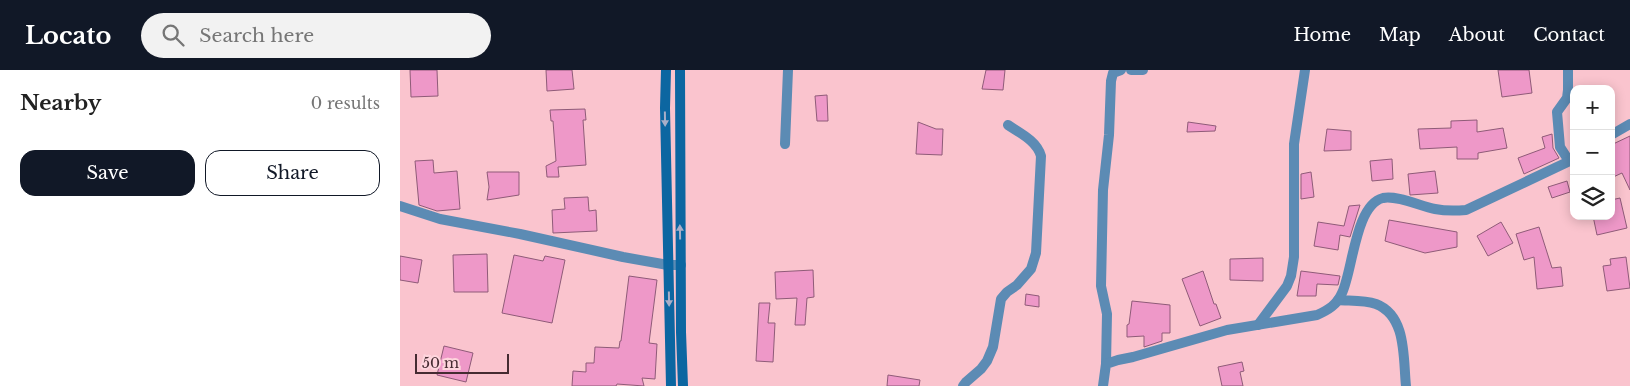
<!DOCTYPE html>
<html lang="en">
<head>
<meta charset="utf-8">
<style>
	:root { --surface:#fff; --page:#f2f2f2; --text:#222; --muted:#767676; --line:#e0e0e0; --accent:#111827 }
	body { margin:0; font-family:"Libre Baskerville",serif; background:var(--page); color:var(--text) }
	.controls { position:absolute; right:15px; top:15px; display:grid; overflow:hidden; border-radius:10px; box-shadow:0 2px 12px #0003 }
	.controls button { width:45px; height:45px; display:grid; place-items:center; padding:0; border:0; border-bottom:1px solid var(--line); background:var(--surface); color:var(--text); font:25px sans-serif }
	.scale { position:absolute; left:15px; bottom:12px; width:94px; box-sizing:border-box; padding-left:5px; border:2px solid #452b31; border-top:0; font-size:14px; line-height:18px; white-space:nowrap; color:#452b31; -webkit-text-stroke:4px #fed5dd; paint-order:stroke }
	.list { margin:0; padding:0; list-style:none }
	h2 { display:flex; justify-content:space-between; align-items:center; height:65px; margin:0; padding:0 20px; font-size:21px }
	h2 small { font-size:16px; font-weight:400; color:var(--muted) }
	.actions { display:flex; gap:10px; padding:15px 20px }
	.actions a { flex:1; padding:11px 0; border:1px solid var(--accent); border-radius:15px; text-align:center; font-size:18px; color:var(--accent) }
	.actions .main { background:var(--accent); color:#fff }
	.icon { flex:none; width:28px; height:28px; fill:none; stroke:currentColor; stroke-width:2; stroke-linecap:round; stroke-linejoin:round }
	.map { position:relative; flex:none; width:1230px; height:316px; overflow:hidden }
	header { display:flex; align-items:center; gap:30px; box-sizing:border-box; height:70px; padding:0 25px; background:var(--accent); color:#fff }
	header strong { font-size:24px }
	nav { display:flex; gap:28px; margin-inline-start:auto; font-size:18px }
	.search { width:350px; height:45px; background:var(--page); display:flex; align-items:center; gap:12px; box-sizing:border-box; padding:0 18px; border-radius:28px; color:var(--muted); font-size:19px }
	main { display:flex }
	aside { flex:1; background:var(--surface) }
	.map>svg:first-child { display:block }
	.building { fill:#ee98c8; stroke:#8f5b78 }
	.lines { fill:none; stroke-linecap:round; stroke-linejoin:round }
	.street { stroke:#5c8bb4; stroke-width:10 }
	.secondary { stroke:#0c66a1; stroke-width:10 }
	.oneway { fill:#a9aec8 }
</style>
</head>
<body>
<header>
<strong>Locato</strong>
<div class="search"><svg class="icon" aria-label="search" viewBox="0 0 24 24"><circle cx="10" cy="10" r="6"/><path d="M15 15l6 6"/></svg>Search here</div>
<nav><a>Home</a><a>Map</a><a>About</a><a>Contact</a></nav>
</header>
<main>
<aside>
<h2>Nearby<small>0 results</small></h2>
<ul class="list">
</ul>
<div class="actions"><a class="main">Save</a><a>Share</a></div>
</aside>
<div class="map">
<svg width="1230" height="316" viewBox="0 0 1230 316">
	<rect width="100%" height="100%" fill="#fac4ce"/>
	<g class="building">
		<path d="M 10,0 L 37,0 L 38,26 L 11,27 Z"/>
		<path d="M 146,0 L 172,0 L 174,19 L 147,21 Z"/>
		<path d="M 586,0 L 605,0 L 603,20 L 582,19 Z"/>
		<path d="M 1098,0 L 1129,0 L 1132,23 L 1102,27 Z"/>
		<path d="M 427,25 L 428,51 L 417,51 L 415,26 Z"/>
		<path d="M 185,39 L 186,50 L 183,50 L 186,95 L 158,97 L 159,107 L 147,107 L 146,96 L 156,91 L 153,51 L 151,51 L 150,40 Z"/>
		<path d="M 1077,50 L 1077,62 L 1103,58 L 1107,78 L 1078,83 L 1078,89 L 1057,89 L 1057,77 L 1020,79 L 1018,59 L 1051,58 L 1051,51 Z"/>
		<path d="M 518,52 L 536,59 L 543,59 L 542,85 L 516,84 Z"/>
		<path d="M 788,52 L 816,56 L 815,61 L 787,62 Z"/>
		<path d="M 927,59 L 951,61 L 951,80 L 924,81 Z"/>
		<path d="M 1152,64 L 1153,78 L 1159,88 L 1124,104 L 1118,88 L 1145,78 L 1142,67 Z"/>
		<path d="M 1230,66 L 1230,120 L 1222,103 L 1211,108 L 1211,75 Z"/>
		<path d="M 992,89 L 993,109 L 972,111 L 970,91 Z"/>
		<path d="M 33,90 L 34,103 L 57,101 L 60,139 L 37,141 L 19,135 L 15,91 Z"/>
		<path d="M 1035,101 L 1038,123 L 1010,125 L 1008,104 Z"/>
		<path d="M 87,102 L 119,102 L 119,125 L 87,130 L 89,117 Z"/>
		<path d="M 911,102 L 914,127 L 901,129 L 901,104 Z"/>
		<path d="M 1167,111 L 1170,122 L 1152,128 L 1148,117 Z"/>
		<path d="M 188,127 L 189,141 L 196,140 L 197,161 L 153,163 L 152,140 L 165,139 L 164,128 Z"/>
		<path d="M 1220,128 L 1227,158 L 1197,165 L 1193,146 L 1211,146 L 1211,130 Z"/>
		<path d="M 960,135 L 950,167 L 940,165 L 938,180 L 914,176 L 918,152 L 944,156 L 949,136 Z"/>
		<path d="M 989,150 L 1057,162 L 1057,177 L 1025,183 L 985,171 Z"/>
		<path d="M 1101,152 L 1113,173 L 1088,186 L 1077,166 Z"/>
		<path d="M 1139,157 L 1152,198 L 1161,197 L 1163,216 L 1137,219 L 1134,187 L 1124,190 L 1116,164 Z"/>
		<path d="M 87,184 L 88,222 L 54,222 L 53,185 Z"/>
		<path d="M 114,185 L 143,191 L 145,186 L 165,190 L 152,253 L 102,243 Z"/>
		<path d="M 0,186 L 22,190 L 18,213 L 0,210 Z"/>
		<path d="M 1226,187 L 1230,218 L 1207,221 L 1203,196 L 1211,195 L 1210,189 Z"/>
		<path d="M 863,188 L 863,211 L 830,210 L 830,189 Z"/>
		<path d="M 413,200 L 414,227 L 407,228 L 405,255 L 395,255 L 397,228 L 376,229 L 375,202 Z"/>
		<path d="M 803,201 L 814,234 L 816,234 L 821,248 L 800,256 L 782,209 Z"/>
		<path d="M 901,201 L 940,206 L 938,215 L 917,214 L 916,226 L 897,226 Z"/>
		<path d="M 229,206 L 257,210 L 249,273 L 257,274 L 255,309 L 242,308 L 244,316 L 217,314 L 216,316 L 172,316 L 173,301 L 186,302 L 186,293 L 194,293 L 195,277 L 219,278 L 220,271 L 221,271 Z"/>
		<path d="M 626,224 L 639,226 L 639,237 L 625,235 Z"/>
		<path d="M 732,231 L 770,235 L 770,263 L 762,263 L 762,271 L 744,277 L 744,266 L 727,267 L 727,255 L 729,254 Z"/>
		<path d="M 359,233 L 370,233 L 368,253 L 375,253 L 373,292 L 356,291 Z"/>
		<path d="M 44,276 L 73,283 L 66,312 L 37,305 Z"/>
		<path d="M 842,292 L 844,301 L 840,302 L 843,316 L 822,316 L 818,297 Z"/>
		<path d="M 488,305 L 520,310 L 519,316 L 487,316 Z"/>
	</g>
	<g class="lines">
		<g class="street">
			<path d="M 731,0 L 743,0"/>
			<path d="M 1168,0 L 1168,20 L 1167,28 L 1157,42 L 1160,77 L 1169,91"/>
			<path d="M 1211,65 L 1230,54"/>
			<path d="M 385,74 L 388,0"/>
			<path d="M 0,136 L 40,149 L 120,164 L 223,187 L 268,195 L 281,195"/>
			<path d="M 938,230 C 950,231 964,230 976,234 C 1007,246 1003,288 1006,316"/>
			<path d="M 858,255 L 887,216 L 891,206 L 894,187 L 894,74 L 905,0"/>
			<path d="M 706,294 L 707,244 L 701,216 L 703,120 L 709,65 L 711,11 L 713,3 L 721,0"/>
			<path d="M 563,316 L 566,312 L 581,299 L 587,291 L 593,277 L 601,229 L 607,222 L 617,215 L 631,199 L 636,183 L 641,86 C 637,71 620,63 608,55"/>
			<path d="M 703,316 L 706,294 L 718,290 L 733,287 L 827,260 L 917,245 C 928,240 937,235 942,223 C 953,200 955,135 983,128 C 997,125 1020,136 1035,139 C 1045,141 1055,141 1066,140 L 1174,89"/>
		</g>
		<g class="secondary">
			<path d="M 266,0 L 265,38 L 271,316"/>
			<path d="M 280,0 L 281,262 L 283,316"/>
		</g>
	</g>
	<defs><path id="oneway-solid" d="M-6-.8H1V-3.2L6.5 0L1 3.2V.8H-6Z" transform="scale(1.25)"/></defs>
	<g class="oneway">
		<use href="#oneway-solid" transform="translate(265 49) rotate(89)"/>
		<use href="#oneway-solid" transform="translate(280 162) rotate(-91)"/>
		<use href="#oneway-solid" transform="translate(269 229) rotate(89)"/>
	</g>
</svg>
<div class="controls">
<button>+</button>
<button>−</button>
<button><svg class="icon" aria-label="layers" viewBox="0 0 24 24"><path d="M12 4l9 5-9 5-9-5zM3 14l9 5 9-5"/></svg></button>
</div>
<div class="scale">50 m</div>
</div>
</main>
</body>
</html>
